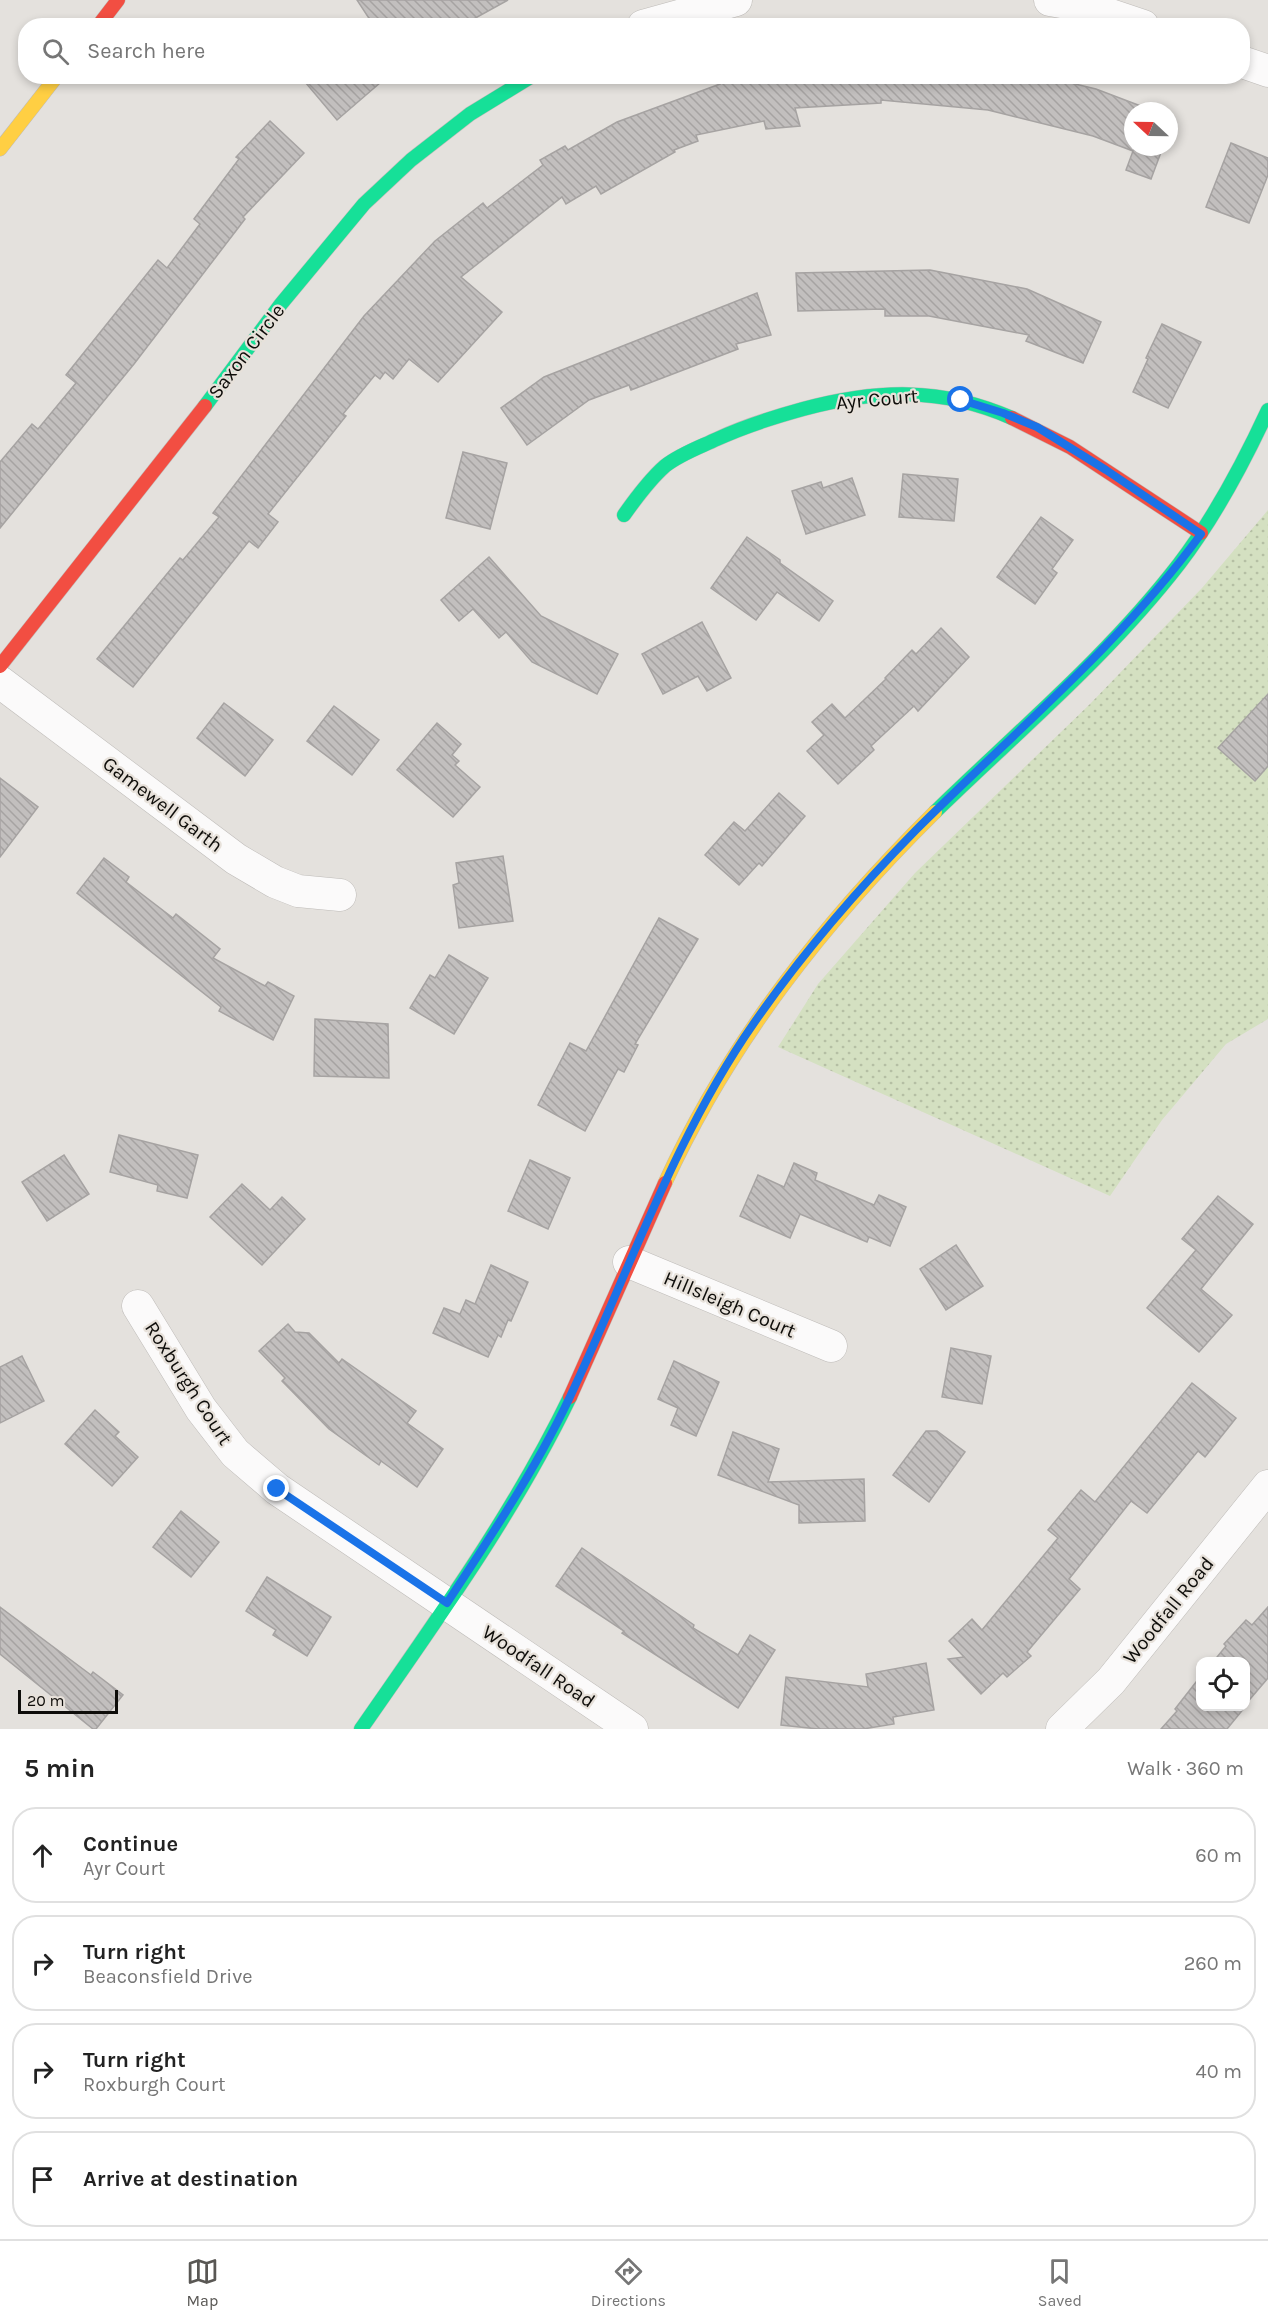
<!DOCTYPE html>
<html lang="en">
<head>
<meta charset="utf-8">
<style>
	:root { --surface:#fff; --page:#f2f2f2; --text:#222; --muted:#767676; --line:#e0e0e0; --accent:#595754 }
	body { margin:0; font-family:Karla,sans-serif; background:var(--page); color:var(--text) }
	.controls { position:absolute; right:18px; bottom:18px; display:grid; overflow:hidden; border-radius:12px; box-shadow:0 3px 9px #0003 }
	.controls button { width:54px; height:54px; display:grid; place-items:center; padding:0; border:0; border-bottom:2px solid var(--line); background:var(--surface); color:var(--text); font:30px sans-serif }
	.compass { position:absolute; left:1124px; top:102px; width:54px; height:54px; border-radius:50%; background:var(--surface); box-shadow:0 3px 9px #0003; rotate:292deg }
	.scale { position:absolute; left:18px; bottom:15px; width:100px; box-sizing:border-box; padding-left:6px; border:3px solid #0e0d0a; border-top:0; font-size:16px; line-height:21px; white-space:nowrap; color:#0e0d0a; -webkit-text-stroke:4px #e7e1da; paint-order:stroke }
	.stop { position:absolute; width:18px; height:18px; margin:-14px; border:4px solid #1a73e8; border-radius:50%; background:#fff }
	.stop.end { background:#1a73e8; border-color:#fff; box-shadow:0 2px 6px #0008 }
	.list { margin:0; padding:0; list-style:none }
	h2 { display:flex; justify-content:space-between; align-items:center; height:78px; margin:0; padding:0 24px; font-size:26px }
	h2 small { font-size:20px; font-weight:400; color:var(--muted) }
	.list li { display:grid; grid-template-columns:39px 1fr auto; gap:18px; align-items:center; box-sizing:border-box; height:96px; margin:0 12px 12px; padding:0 12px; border:2px solid var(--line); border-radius:24px }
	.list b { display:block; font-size:22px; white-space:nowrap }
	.list p { margin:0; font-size:20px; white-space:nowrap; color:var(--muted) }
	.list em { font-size:20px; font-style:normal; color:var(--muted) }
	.icon { flex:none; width:33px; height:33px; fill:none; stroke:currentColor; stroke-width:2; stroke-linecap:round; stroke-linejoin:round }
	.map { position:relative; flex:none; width:1268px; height:1729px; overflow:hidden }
	.search { position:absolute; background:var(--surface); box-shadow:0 3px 9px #0003; left:18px; right:18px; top:18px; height:66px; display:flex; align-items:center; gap:15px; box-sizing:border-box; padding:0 21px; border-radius:24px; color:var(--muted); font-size:22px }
	.sheet { height:510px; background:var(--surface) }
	nav { display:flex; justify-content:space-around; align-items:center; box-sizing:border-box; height:84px; border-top:2px solid var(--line); background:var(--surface); font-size:16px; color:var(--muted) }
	nav a { display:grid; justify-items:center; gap:3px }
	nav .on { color:var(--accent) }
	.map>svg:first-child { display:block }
	.park { fill:url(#park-dots) }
	.building { fill:url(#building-back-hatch); stroke:#a6a3a2; stroke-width:1.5 }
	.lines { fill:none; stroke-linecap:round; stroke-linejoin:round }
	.street-casing { stroke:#bebbb8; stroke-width:33 }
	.fast-casing { stroke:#bebbb8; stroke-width:15 }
	.slow-casing { stroke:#bebbb8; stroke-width:15 }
	.jam-casing { stroke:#bebbb8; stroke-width:15 }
	.street { stroke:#fbfafa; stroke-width:32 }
	.fast { stroke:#16e098; stroke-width:14 }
	.slow { stroke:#ffcf43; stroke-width:14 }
	.jam { stroke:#f24e42; stroke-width:14 }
	.route { stroke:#1a73e8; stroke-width:8 }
	.labels { text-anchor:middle; stroke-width:4.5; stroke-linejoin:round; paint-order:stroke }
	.street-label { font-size:20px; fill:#0e0d0a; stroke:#e7e1da }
</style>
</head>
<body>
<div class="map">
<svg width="1268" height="1729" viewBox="0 0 1268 1729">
	<defs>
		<pattern id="park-dots" width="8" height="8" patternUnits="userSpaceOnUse" patternTransform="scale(1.5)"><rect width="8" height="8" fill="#d4e0c1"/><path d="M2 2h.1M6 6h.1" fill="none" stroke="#b5bfa4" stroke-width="1.8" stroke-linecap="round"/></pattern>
		<pattern id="building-back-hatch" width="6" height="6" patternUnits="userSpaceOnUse" patternTransform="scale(1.5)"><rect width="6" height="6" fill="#c2bfbe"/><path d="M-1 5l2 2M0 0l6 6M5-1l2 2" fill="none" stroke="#a6a3a2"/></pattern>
	</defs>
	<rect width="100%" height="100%" fill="#e4e1dd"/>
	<path class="park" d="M 1268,510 L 1268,1019 L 1226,1044 L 1162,1120 L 1110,1196 L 778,1047 L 818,984 L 915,873 L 1090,704 L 1202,588 Z"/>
	<g class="building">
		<path d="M 357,0 L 508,0 L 461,26 L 374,26 Z"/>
		<path d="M 300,76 L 388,76 L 337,120 Z"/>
		<path d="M 746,76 L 1042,76 L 1096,89 L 1146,108 L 1145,111 L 1133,111 L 1133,147 L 1163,147 L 1151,179 L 1126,170 L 1133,151 L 1093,136 L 988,110 L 881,100 L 881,103 L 795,108 L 800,126 L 766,129 L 764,121 L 696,135 L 698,141 L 674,150 L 675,152 L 601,194 L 596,186 L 566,204 L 562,197 L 461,277 L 502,312 L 438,382 L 409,359 L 393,379 L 385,372 L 380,379 L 375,375 L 343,414 L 346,416 L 268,514 L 278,522 L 258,548 L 249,541 L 133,687 L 97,659 L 180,558 L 183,560 L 219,517 L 213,513 L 364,316 L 435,241 L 483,203 L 487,208 L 543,165 L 540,160 L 565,146 L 568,150 L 617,122 L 720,84 L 719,82 Z"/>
		<path d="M 270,121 L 304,153 L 243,217 L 245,219 L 134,364 L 0,528 L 0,462 L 32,424 L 38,429 L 76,383 L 66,375 L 158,260 L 167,268 L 200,224 L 194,219 L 239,159 L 236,157 Z"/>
		<path d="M 1231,143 L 1268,158 L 1268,175 L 1249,223 L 1206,207 Z"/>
		<path d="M 930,270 L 1027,289 L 1101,322 L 1083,363 L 1026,341 L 1029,335 L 929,316 L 885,316 L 885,309 L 798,311 L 796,273 Z"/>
		<path d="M 757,293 L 771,335 L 736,344 L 738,349 L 631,390 L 629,385 L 589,400 L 527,445 L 501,408 L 544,377 Z"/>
		<path d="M 1162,324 L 1201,342 L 1168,408 L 1133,392 L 1148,359 L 1146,358 Z"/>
		<path d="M 463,452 L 507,463 L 490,529 L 446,518 Z"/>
		<path d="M 903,474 L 958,479 L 954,521 L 899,517 Z"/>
		<path d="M 852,478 L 865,515 L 806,534 L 792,491 L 821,482 L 823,488 Z"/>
		<path d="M 1041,517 L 1073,540 L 1052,569 L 1057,573 L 1035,604 L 997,577 Z"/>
		<path d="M 747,537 L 780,560 L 780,563 L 833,601 L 819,621 L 777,592 L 756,620 L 711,588 Z"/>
		<path d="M 489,557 L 541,616 L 618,654 L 597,694 L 532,662 L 506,632 L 499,638 L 473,609 L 459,621 L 441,600 Z"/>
		<path d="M 702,622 L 731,678 L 707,691 L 698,676 L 663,694 L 642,654 Z"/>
		<path d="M 941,628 L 969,657 L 918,711 L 914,706 L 871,746 L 874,750 L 838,784 L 807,751 L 824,735 L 812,722 L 832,704 L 845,718 L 886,679 L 885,678 L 912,650 L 916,654 Z"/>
		<path d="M 1268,694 L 1268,766 L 1255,781 L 1218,748 Z"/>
		<path d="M 224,703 L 273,740 L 245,776 L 197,738 Z"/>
		<path d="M 334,706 L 379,740 L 352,775 L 307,741 Z"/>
		<path d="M 437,723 L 461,744 L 452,755 L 459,761 L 455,765 L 480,787 L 453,817 L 397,770 Z"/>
		<path d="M 0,778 L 38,807 L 0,857 Z"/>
		<path d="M 779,793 L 805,816 L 762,866 L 759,863 L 739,885 L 705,855 L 734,822 L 745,831 Z"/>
		<path d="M 503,856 L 513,921 L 459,928 L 453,885 L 459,883 L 456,863 Z"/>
		<path d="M 104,858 L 129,877 L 126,882 L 173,918 L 176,914 L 220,949 L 213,958 L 265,986 L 268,982 L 294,996 L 273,1040 L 219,1011 L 221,1007 L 77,893 Z"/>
		<path d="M 659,918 L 698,939 L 635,1044 L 638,1045 L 624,1072 L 618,1069 L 585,1131 L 538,1105 L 570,1043 L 586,1051 Z"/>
		<path d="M 449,955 L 488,978 L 454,1034 L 410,1008 L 430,975 L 435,978 Z"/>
		<path d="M 315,1019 L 388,1024 L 389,1078 L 314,1076 Z"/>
		<path d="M 119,1135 L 198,1155 L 187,1198 L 157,1191 L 158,1185 L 110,1172 Z"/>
		<path d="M 64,1155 L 89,1194 L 47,1221 L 22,1182 Z"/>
		<path d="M 530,1160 L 570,1178 L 548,1229 L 508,1211 Z"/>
		<path d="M 794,1163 L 817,1173 L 815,1180 L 874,1205 L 879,1195 L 906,1207 L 890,1246 L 869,1237 L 867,1242 L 800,1214 L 790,1238 L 740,1216 L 758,1175 L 784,1187 Z"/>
		<path d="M 242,1184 L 270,1210 L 282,1197 L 305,1219 L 262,1265 L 210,1217 Z"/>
		<path d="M 1218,1196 L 1253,1224 L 1201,1289 L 1232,1315 L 1199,1352 L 1147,1308 L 1196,1250 L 1182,1239 Z"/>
		<path d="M 956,1245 L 983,1286 L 946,1310 L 920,1269 Z"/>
		<path d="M 491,1265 L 528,1282 L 511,1321 L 508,1320 L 501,1337 L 498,1335 L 488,1357 L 433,1333 L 444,1308 L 460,1314 L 466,1300 L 475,1304 Z"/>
		<path d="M 288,1324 L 295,1332 L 309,1333 L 339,1363 L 342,1359 L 416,1411 L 407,1423 L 443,1449 L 417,1487 L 381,1461 L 379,1465 L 329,1429 L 282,1381 L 285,1378 L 259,1351 Z"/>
		<path d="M 951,1348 L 991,1356 L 982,1404 L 942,1397 Z"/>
		<path d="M 22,1356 L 44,1401 L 0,1423 L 0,1367 Z"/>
		<path d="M 674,1361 L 719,1382 L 696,1436 L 671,1425 L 678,1408 L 658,1399 Z"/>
		<path d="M 1192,1383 L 1236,1418 L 1205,1457 L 1198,1451 L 1147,1513 L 1131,1501 L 1069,1579 L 1080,1589 L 1027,1652 L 1031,1656 L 1007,1677 L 1003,1673 L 981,1694 L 948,1659 L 964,1657 L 949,1641 L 972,1619 L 982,1630 L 1058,1538 L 1048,1530 L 1081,1490 L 1095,1502 Z"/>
		<path d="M 95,1410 L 119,1432 L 115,1436 L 138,1457 L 112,1486 L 65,1444 Z"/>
		<path d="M 926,1431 L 937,1431 L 965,1452 L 929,1502 L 893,1475 Z"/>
		<path d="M 733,1432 L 779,1449 L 768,1482 L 864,1479 L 865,1521 L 799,1523 L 799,1505 L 718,1475 Z"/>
		<path d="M 181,1511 L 219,1542 L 191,1577 L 153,1547 Z"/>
		<path d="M 582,1548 L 694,1625 L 693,1628 L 738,1655 L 750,1635 L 775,1650 L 738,1708 L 622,1633 L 624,1631 L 556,1586 Z"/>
		<path d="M 267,1577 L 331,1617 L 307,1656 L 273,1635 L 276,1630 L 246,1611 Z"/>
		<path d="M 0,1607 L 91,1675 L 93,1672 L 123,1695 L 96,1729 L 93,1729 L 0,1654 Z"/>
		<path d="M 1268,1607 L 1268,1678 L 1245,1705 L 1245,1662 L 1213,1662 L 1226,1646 L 1224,1644 L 1246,1620 L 1252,1625 Z"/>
		<path d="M 926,1663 L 934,1710 L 893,1717 L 894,1724 L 863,1729 L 818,1729 L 781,1725 L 786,1677 L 868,1687 L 866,1674 Z"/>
		<path d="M 1200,1677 L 1200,1707 L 1245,1707 L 1227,1729 L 1161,1729 L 1177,1711 L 1175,1709 Z"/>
	</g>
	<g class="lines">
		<g class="street-casing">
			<g id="street">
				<path d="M 1050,0 L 1084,6 L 1143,26"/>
				<path d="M 643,26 L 736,0"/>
				<path d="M 1242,62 L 1268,71"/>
				<path d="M 0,682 L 236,859 L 275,882 L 298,891 L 340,895"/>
				<path d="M 629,1262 L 831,1346"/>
				<path d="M 138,1306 L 201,1409 L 235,1453 L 277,1489 L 632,1729"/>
				<path d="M 1062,1729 L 1111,1681 L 1268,1486"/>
			</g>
		</g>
		<g class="fast-casing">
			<g id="fast">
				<path d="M 205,406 L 281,304 L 364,204 L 411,160 L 470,114 L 532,76"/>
				<path d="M 624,515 C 636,498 649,480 665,466 C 680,454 700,447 717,439 C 745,426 774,417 803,409 C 878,389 941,387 1012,418"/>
				<path d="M 935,812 C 1018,731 1108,656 1179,564 C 1215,517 1243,464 1268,410"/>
				<path d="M 361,1729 C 435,1622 513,1515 570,1397"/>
			</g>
		</g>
		<g class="slow-casing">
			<g id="slow">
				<path d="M 0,149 L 57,76"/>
				<path d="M 665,1183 C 730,1041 825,921 935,812"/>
			</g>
		</g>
		<g class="jam-casing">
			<g id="jam">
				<path d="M 98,26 L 118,0"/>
				<path d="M 1012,418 L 1070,447 L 1201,533"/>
				<path d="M 0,666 L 205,406"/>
				<path d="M 570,1397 L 665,1183"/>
			</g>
		</g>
		<use href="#street" class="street"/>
		<use href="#fast" class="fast"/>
		<use href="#slow" class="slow"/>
		<use href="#jam" class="jam"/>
	</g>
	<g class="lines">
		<path class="route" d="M 277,1489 L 447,1603 C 493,1533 540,1463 575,1386 C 632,1264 676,1135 754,1023 C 802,954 857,890 916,830 C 1013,733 1120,645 1201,534 L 1106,470 L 1037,427 L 1003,413 L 961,400"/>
	</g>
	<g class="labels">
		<g class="street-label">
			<text transform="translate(246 351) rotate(-53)" y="7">Saxon Circle</text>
			<text transform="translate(877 399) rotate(-5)" y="7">Ayr Court</text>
			<text transform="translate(163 804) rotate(37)" y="7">Gamewell Garth</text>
			<text transform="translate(730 1304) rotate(23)" y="7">Hillsleigh Court</text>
			<text transform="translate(189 1383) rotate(57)" y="7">Roxburgh Court</text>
			<text transform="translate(1168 1610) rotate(-51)" y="7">Woodfall Road</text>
			<text transform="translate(539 1666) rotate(34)" y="7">Woodfall Road</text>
		</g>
	</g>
</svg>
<div class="controls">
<button><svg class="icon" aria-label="locate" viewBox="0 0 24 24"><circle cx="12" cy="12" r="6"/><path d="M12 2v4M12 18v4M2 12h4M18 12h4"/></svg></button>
</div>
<svg class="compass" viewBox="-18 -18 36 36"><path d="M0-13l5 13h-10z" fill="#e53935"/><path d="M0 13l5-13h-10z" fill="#767676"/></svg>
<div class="scale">20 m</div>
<div class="stop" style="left:961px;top:400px"></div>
<div class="stop end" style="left:277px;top:1489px"></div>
<div class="search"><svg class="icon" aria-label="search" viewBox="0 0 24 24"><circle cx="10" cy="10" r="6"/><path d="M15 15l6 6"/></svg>Search here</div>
</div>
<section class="sheet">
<h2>5 min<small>Walk · 360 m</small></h2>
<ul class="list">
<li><svg class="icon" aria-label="ahead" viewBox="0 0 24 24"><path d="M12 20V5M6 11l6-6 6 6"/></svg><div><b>Continue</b><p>Ayr Court</p></div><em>60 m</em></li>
<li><svg class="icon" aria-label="right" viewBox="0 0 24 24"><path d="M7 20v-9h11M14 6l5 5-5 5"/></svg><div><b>Turn right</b><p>Beaconsfield Drive</p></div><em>260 m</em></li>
<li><svg class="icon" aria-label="right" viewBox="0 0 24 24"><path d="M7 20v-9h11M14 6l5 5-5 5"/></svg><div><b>Turn right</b><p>Roxburgh Court</p></div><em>40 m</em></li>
<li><svg class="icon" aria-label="arrive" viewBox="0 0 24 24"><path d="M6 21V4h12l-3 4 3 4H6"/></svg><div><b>Arrive at destination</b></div></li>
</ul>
</section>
<nav>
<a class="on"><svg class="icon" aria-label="map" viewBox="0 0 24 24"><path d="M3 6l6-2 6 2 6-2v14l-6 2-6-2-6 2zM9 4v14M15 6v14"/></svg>Map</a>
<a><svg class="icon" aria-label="directions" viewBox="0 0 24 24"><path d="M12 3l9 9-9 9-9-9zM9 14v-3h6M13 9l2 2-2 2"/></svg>Directions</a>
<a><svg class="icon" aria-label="saved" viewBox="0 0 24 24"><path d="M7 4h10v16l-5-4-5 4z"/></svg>Saved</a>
</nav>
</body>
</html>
